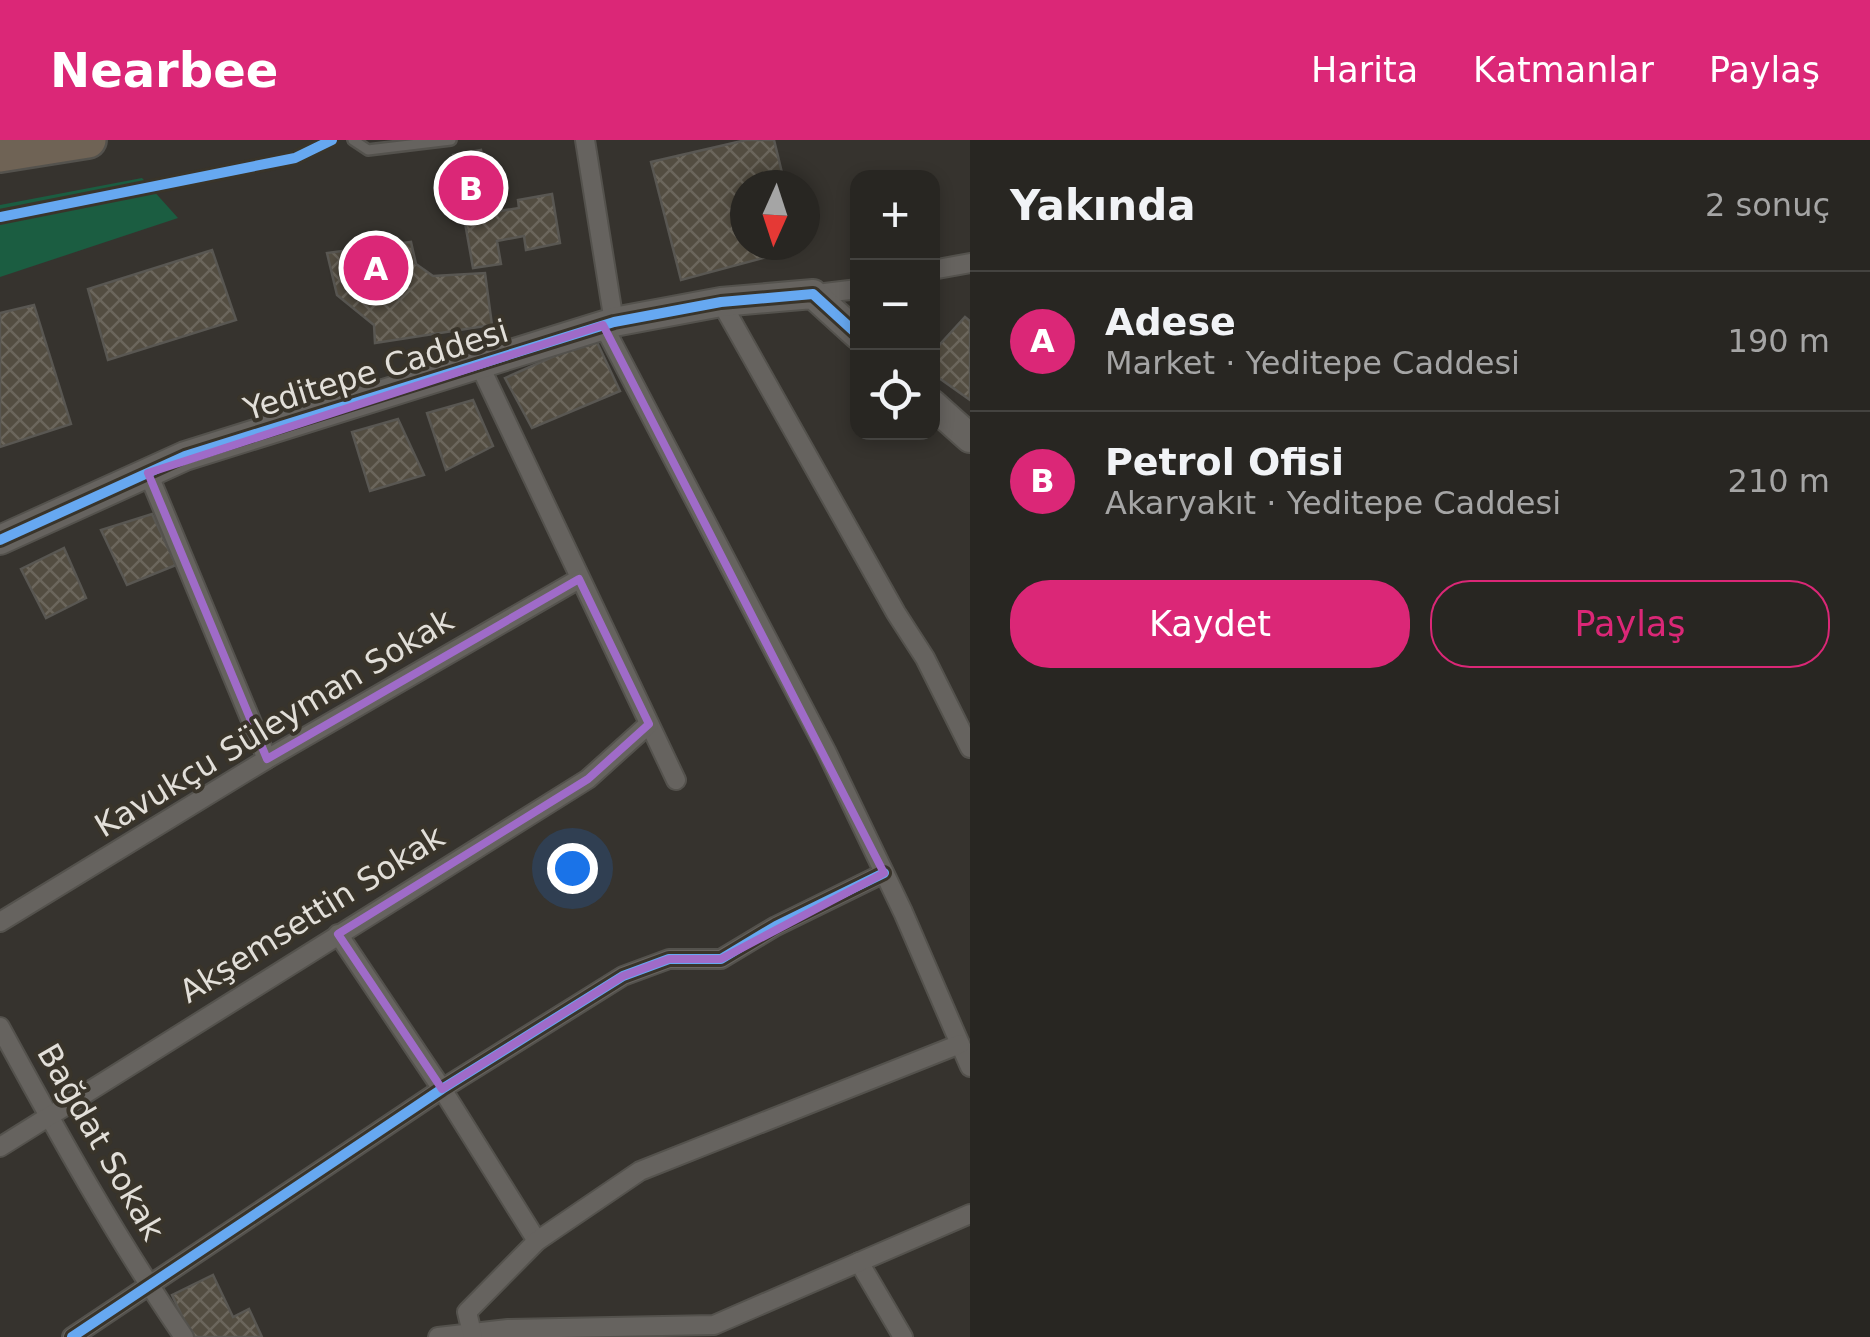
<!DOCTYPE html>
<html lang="tr">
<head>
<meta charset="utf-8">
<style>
	:root { --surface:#282622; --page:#302e2a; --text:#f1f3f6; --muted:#a5a5a5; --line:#444340; --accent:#db2777 }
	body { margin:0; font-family:"DejaVu Sans",sans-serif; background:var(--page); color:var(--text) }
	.controls { position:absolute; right:30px; top:30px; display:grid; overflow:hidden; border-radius:20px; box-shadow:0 5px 15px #0003 }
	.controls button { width:90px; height:90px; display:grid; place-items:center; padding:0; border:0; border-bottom:2px solid var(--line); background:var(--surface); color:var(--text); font:50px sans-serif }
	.compass { position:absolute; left:730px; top:30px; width:90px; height:90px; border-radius:50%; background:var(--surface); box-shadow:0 5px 15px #0003; rotate:183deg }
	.you { position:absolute; left:572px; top:728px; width:35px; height:35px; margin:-25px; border:8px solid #fff; border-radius:50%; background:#1a73e8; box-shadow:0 0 0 15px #1a73e833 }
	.badge { display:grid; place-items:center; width:65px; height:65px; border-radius:50%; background:var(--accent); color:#fff; font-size:32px; font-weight:700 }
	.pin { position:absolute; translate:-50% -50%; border:5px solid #fff; box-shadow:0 2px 10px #0006 }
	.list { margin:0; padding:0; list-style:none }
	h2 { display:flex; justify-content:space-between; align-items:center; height:130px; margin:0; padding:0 40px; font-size:42px }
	h2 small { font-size:32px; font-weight:400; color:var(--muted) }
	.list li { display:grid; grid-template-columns:65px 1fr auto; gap:30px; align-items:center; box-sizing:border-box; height:140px; padding:0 40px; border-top:2px solid var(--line) }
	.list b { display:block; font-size:38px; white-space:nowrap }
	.list p { margin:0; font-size:32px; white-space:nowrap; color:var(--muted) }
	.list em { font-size:32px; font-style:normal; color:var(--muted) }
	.actions { display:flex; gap:20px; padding:30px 40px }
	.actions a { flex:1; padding:22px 0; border:2px solid var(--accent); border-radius:40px; text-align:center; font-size:35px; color:var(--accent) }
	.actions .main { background:var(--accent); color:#fff }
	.icon { flex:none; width:55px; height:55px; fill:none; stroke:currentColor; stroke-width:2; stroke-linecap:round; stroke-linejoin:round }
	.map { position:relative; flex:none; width:970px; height:1197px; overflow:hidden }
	header { display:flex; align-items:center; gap:60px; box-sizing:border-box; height:140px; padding:0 50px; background:var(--accent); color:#fff }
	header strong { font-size:48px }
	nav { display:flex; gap:55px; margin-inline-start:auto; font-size:35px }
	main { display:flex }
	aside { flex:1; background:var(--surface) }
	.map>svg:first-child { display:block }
	.green { fill:#1b5d41 }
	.building { fill:url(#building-cross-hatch); stroke:#595752; stroke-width:2.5 }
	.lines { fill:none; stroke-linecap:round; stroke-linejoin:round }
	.lane-casing { stroke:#54524d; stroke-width:14 }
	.street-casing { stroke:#54524d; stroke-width:22 }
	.secondary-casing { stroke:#54524d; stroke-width:32 }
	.highway-casing { stroke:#54524d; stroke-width:40 }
	.lane { stroke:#66635f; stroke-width:9 }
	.street { stroke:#66635f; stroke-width:18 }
	.secondary { stroke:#66635f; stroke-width:28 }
	.highway { stroke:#6f6355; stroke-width:35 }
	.cycleway-casing { stroke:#39342a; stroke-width:16 }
	.cycleway { stroke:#66a8f1; stroke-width:10 }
	.marked { fill:none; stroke:#9f6bc8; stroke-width:8; stroke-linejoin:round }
	.labels { text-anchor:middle; stroke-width:8; stroke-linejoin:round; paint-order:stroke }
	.street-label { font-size:32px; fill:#e2dfd9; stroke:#39342a }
</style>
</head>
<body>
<header>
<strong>Nearbee</strong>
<nav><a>Harita</a><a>Katmanlar</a><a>Paylaş</a></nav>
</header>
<main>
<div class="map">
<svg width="970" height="1197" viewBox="0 0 970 1197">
	<defs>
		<pattern id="building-cross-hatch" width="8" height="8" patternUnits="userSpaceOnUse" patternTransform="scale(2.5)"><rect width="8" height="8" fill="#534d41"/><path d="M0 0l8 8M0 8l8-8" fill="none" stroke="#6b665c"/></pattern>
	</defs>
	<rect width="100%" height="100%" fill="#36332e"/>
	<path class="green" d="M 142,38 L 178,78 L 0,137 L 0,65 Z"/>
	<g class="building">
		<path d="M 746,0 L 774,0 L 785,45 L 745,45 L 745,105 L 800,105 L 800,108 L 681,140 L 651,22 Z"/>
		<path d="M 481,10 L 493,72 L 519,68 L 518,60 L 552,54 L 560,103 L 526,110 L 524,96 L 497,101 L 501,124 L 473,128 L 453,15 Z"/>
		<path d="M 411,102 L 416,124 L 433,136 L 485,133 L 492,185 L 375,203 L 374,185 L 337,155 L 327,113 Z"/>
		<path d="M 212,110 L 236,180 L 108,220 L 88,149 Z"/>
		<path d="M 34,165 L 71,284 L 0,307 L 0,173 Z"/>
		<path d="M 965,177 L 970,181 L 970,260 L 932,233 L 932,213 Z"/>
		<path d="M 595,198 L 620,251 L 532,288 L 505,238 Z"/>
		<path d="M 473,260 L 493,306 L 446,330 L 427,273 Z"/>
		<path d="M 398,279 L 424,335 L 370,351 L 352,292 Z"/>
		<path d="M 152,374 L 176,425 L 127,445 L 101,390 Z"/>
		<path d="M 64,408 L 86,458 L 46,478 L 21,429 Z"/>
		<path d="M 213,1135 L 233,1177 L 249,1169 L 262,1197 L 192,1197 L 172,1155 Z"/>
	</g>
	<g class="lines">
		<g class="lane-casing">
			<path id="lane" d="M 353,0 L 368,10 L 451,0"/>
		</g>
		<g class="street-casing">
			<g id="street">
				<path d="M 585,0 L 614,182"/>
				<path d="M 932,130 L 970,123"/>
				<path d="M 808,155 L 858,149"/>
				<path d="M 721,162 L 896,473 L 925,518 L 970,608"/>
				<path d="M 603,185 L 826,611 L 903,772 L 970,927"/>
				<path d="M 479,224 L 676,640"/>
				<path d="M 148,333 L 267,619"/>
				<path d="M 0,782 L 267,619 L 579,439"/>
				<path d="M 338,794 L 442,949 L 537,1101"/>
				<path d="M 0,887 C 57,992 116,1098 184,1197"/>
				<path d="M 0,1007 L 588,639 L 649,584"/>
				<path d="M 859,1122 L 903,1197"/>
				<path d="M 72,1197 L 442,949 L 623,836 L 669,819 L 721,819 L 776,786 L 884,733"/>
				<path d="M 438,1197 L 508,1189 L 714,1185 L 970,1074"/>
				<path d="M 473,1197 L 467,1172 L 537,1101 L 640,1031 L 960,904"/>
			</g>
		</g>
		<g class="secondary-casing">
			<g id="secondary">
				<path d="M 932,264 L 970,298"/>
				<path d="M 0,400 L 185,316 L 614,182 L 721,162 L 813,154 L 858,195"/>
			</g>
		</g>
		<g class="highway-casing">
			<path id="highway" d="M 0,14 L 88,0"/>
		</g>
		<use href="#lane" class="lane"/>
		<use href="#street" class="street"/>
		<use href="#secondary" class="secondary"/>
		<use href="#highway" class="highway"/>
		<g class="cycleway-casing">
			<g id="cycleway">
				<path d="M 0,77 L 295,18 L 332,0"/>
				<path d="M 0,400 L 185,316 L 614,182 L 721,162 L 813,154 L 858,195"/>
				<path d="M 72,1197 L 442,949 L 623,836 L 669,819 L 721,819 L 776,786 L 884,733"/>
			</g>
		</g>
		<use href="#cycleway" class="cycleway"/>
	</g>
	<path class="marked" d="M 603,185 L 884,733 L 721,819 L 669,819 L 623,836 L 442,949 L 338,794 L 588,639 L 649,584 L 579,439 L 267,619 L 148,333 Z"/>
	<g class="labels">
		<g class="street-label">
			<text transform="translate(376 230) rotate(-17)" y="11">Yeditepe Caddesi</text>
			<text transform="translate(274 583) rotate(-31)" y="11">Kavukçu Süleyman Sokak</text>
			<text transform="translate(312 774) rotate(-32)" y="11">Akşemsettin Sokak</text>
			<text transform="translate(101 1002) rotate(60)" y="11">Bağdat Sokak</text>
		</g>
	</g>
</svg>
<div class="controls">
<button>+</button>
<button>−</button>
<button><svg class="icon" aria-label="locate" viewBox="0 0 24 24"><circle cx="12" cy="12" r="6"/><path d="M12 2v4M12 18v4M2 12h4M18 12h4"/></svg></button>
</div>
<svg class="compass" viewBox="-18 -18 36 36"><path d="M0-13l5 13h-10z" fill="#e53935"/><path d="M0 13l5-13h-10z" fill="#a5a5a5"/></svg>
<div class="you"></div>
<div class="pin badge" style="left:376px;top:128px">A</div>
<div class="pin badge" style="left:471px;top:48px">B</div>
</div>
<aside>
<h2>Yakında<small>2 sonuç</small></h2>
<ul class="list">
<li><span class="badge">A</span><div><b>Adese</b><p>Market · Yeditepe Caddesi</p></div><em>190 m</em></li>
<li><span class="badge">B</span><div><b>Petrol Ofisi</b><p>Akaryakıt · Yeditepe Caddesi</p></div><em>210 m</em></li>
</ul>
<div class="actions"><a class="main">Kaydet</a><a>Paylaş</a></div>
</aside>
</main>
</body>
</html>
